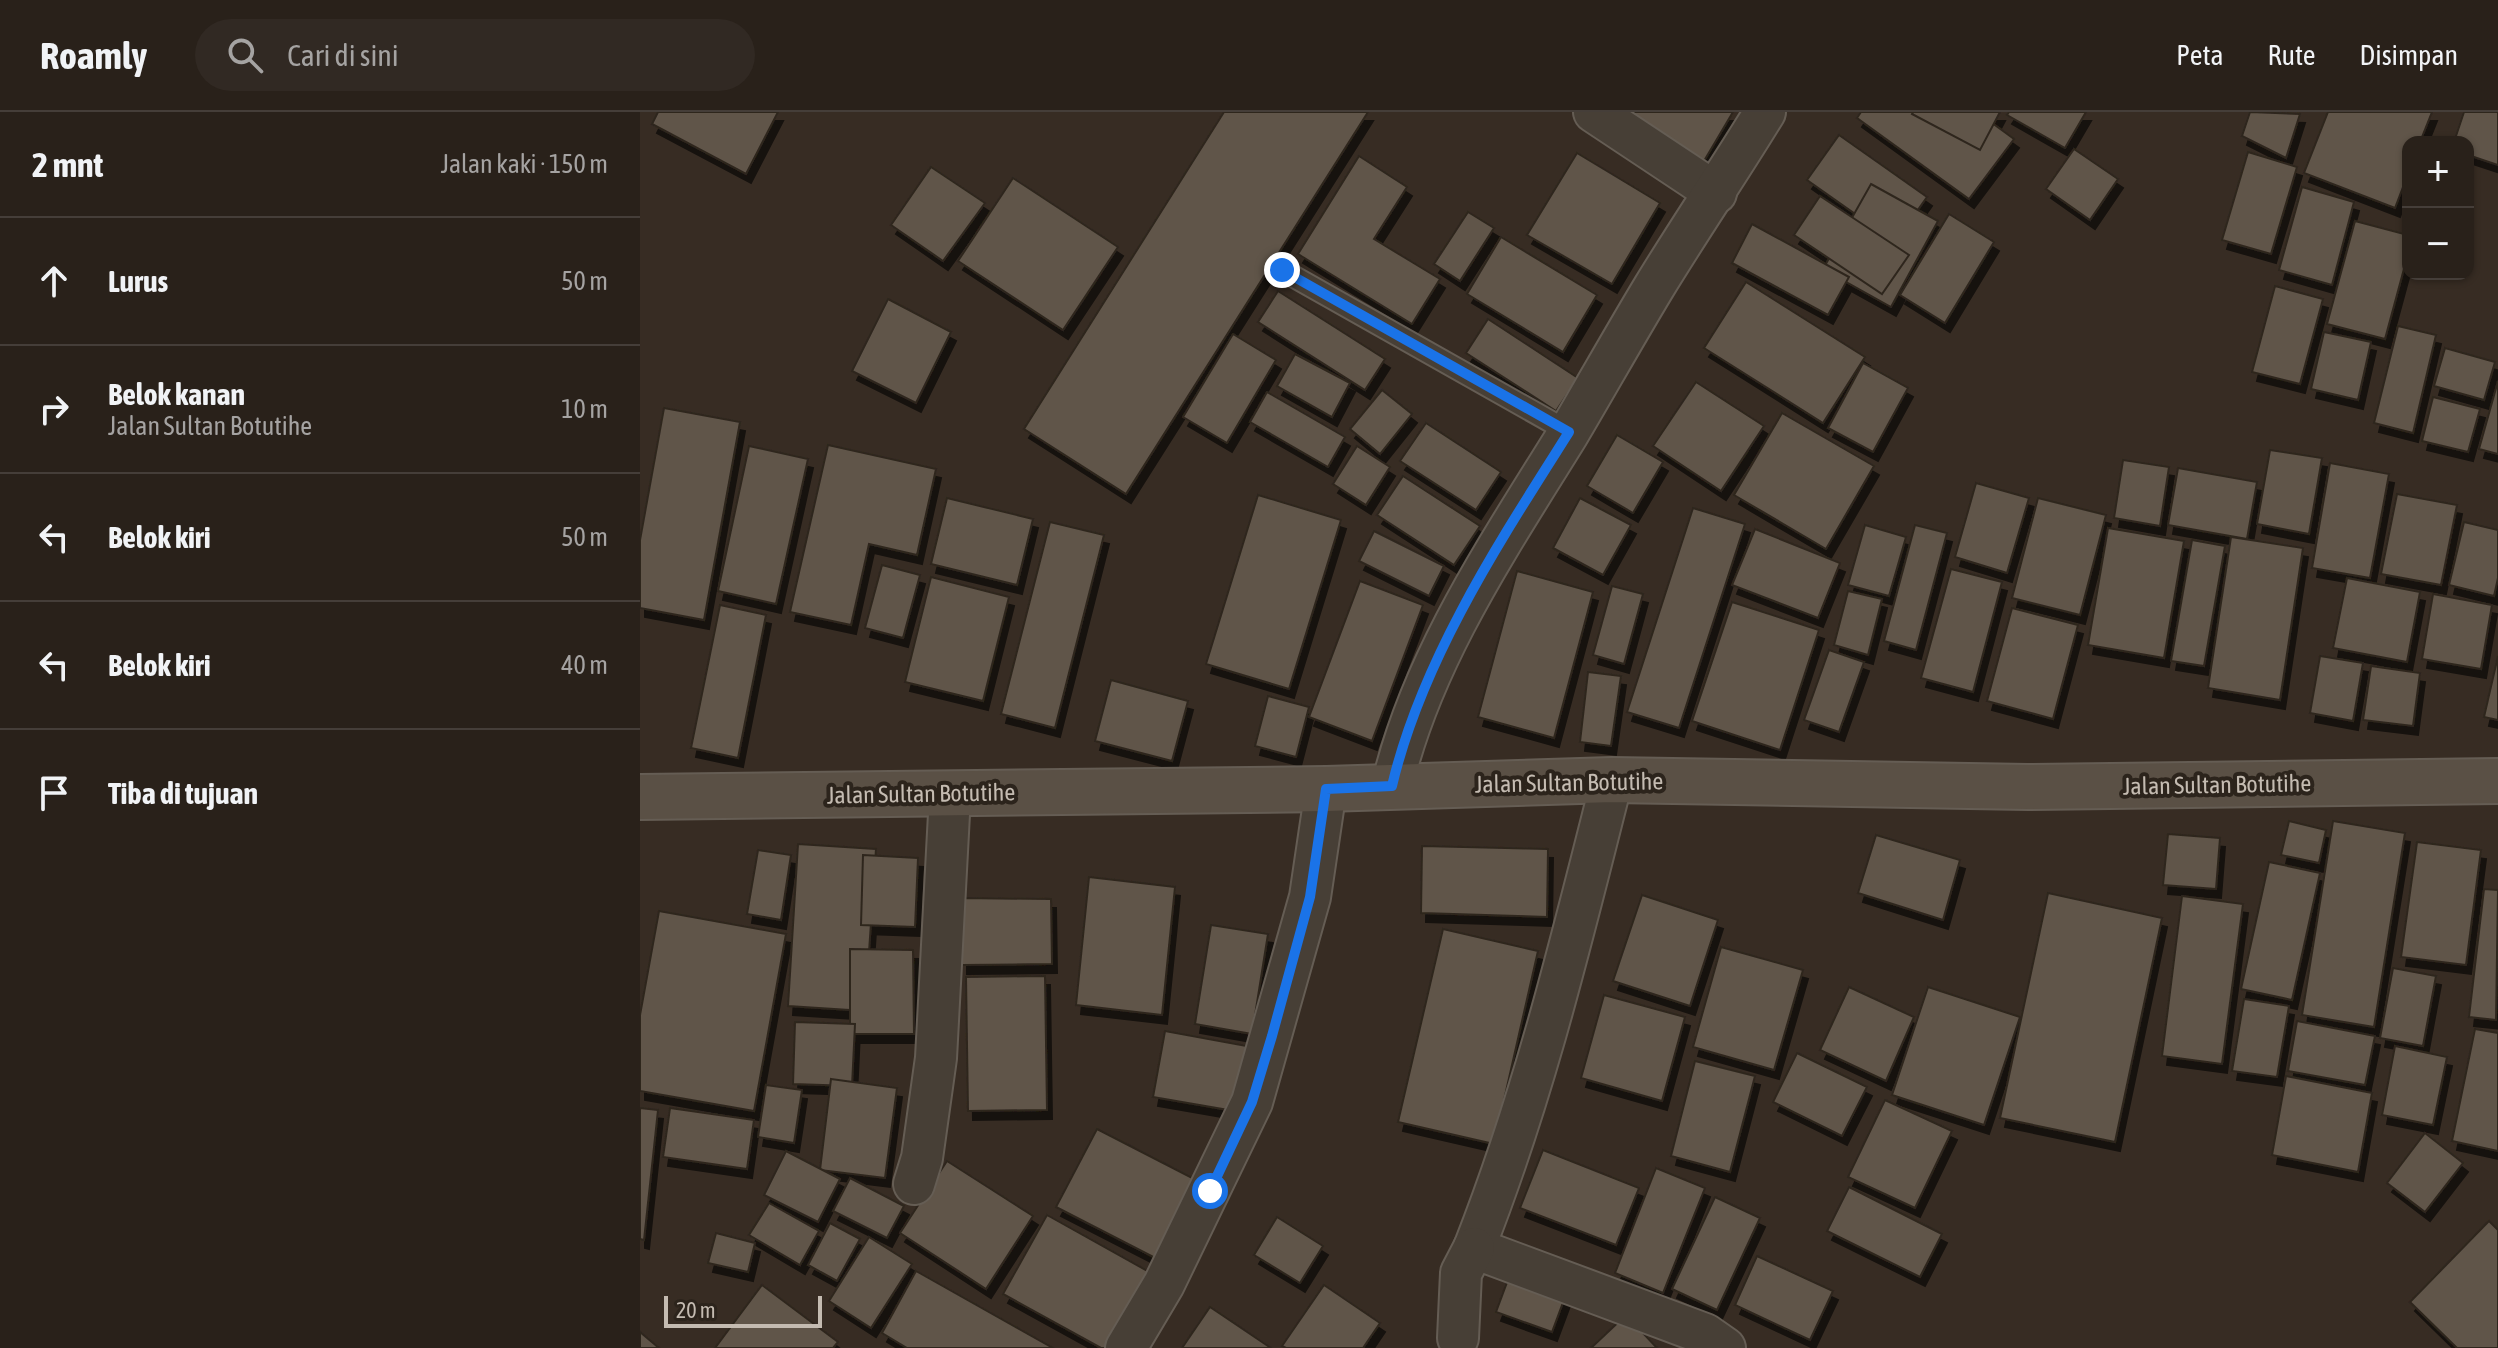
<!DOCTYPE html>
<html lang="id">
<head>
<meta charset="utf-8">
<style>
	:root { --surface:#29211a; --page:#312923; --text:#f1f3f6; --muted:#a5a3a2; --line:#453e39 }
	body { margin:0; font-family:"Asap Condensed",sans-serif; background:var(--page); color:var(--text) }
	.controls { position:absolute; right:24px; top:24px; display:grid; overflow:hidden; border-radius:16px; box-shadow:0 2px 6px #0004 }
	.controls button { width:72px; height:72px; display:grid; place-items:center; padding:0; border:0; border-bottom:2px solid var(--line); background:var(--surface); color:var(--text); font:40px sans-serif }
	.scale { position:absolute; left:24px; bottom:20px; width:158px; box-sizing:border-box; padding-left:8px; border:4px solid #c4bbb1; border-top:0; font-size:22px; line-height:28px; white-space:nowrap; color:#c4bbb1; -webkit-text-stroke:6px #2c241c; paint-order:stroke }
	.stop { position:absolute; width:24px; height:24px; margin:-18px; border:6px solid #1a73e8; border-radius:50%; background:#fff }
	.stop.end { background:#1a73e8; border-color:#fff; box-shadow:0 2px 8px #0008 }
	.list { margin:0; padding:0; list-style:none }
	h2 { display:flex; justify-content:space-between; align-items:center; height:104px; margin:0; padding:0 32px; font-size:34px }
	h2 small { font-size:26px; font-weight:400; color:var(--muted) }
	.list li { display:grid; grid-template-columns:52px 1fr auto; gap:24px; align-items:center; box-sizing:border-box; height:128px; padding:0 32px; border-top:2px solid var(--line) }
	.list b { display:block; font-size:30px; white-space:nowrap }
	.list p { margin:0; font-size:26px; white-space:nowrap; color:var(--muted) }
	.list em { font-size:26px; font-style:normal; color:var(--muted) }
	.icon { flex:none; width:44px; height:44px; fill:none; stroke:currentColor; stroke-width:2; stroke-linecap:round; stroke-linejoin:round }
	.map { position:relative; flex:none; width:1858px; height:1236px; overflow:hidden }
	header { display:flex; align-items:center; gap:48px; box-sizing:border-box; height:112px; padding:0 40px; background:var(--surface); border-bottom:2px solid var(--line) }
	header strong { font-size:38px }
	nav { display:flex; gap:44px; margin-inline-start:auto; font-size:28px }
	.search { width:560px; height:72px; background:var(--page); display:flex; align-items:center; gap:20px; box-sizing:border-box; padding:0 28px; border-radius:44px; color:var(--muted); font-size:30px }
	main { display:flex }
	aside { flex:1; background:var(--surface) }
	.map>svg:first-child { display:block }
	.building { fill:#605549; stroke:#2e261e; stroke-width:2; filter:url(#shadow) }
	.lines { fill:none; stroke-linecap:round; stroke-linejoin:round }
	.service-casing { stroke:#655d54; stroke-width:24 }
	.minor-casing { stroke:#655d54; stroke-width:44 }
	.secondary-casing { stroke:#655d54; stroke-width:48 }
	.service { stroke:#473f36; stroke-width:20 }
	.minor { stroke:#473f36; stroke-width:40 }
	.secondary { stroke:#5a5045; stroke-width:44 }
	.route { stroke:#1a73e8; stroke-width:10 }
	.labels { text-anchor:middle; stroke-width:8; stroke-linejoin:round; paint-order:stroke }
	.street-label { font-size:24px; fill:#c4bbb1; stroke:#2c241c }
</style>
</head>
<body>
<header>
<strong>Roamly</strong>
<div class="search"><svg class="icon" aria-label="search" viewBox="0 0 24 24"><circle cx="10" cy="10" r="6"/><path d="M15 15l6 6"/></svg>Cari di sini</div>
<nav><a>Peta</a><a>Rute</a><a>Disimpan</a></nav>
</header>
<main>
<aside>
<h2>2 mnt<small>Jalan kaki · 150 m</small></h2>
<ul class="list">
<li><svg class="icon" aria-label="ahead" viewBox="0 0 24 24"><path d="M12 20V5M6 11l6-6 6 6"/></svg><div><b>Lurus</b></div><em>50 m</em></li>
<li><svg class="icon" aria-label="right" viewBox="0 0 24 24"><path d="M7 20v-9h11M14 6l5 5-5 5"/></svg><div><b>Belok kanan</b><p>Jalan Sultan Botutihe</p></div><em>10 m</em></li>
<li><svg class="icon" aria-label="left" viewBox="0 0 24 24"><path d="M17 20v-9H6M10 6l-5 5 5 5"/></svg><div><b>Belok kiri</b></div><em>50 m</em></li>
<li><svg class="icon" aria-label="left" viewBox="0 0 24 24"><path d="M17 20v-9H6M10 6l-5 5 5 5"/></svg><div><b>Belok kiri</b></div><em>40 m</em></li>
<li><svg class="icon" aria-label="arrive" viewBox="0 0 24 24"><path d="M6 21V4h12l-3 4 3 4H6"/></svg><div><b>Tiba di tujuan</b></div></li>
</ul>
</aside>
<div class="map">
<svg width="1858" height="1236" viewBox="0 0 1858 1236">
	<defs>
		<filter id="shadow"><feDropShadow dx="5" dy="9" stdDeviation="0" flood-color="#0009"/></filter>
	</defs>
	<rect width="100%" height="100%" fill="#372c23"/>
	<g class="building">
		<path d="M 18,0 L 138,0 L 106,62 L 12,12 Z"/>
		<path d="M 584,0 L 728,0 L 486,382 L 384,317 Z"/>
		<path d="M 980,0 L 1093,0 L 1064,49 Z"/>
		<path d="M 1221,0 L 1337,0 L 1374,27 L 1329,87 L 1217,6 Z"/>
		<path d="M 1273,0 L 1360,0 L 1340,38 L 1272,2 Z"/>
		<path d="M 1369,0 L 1446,0 L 1425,36 L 1367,3 Z"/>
		<path d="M 1610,0 L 1660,2 L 1646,46 L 1602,24 Z"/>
		<path d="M 1688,0 L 1792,0 L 1780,30 L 1768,30 L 1768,62 L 1755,96 L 1664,61 Z"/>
		<path d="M 1824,0 L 1858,0 L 1858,53 L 1828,43 L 1828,30 L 1814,30 Z"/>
		<path d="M 1199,23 L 1287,85 L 1255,130 L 1167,68 Z"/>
		<path d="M 1434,37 L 1478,67 L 1450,108 L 1406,77 Z"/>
		<path d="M 1608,40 L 1657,55 L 1631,142 L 1582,128 Z"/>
		<path d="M 937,41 L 1020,91 L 972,172 L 887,123 Z"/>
		<path d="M 719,44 L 767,75 L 734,127 L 800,167 L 772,212 L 658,142 Z"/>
		<path d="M 291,55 L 345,91 L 303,149 L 251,113 Z"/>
		<path d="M 373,66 L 478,135 L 423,218 L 318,149 Z"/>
		<path d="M 1231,72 L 1298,109 L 1251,195 L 1183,157 Z"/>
		<path d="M 1662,75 L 1714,90 L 1692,173 L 1639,158 Z"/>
		<path d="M 1180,84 L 1269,143 L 1242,182 L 1154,123 Z"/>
		<path d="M 828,100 L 854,116 L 820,169 L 794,152 Z"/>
		<path d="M 1309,102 L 1354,130 L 1305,211 L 1260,183 Z"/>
		<path d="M 1715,109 L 1768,123 L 1768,142 L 1745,227 L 1687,212 Z"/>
		<path d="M 1112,112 L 1209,165 L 1188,203 L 1092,151 Z"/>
		<path d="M 861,125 L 957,183 L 923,240 L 827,182 Z"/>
		<path d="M 1106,170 L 1225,245 L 1183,311 L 1064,236 Z"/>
		<path d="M 1635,174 L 1683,187 L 1660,272 L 1612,260 Z"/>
		<path d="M 638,179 L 745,247 L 725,278 L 618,210 Z"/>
		<path d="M 248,187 L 311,220 L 276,291 L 212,259 Z"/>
		<path d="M 848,207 L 938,266 L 916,299 L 826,241 Z"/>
		<path d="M 1758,214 L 1796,223 L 1773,321 L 1734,311 Z"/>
		<path d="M 1684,220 L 1731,230 L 1718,288 L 1671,277 Z"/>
		<path d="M 593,222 L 636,248 L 587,331 L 543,305 Z"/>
		<path d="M 1805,236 L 1855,250 L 1844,288 L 1794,274 Z"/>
		<path d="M 655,242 L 710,271 L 692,305 L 637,274 Z"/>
		<path d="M 1223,251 L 1268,276 L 1233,340 L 1188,316 Z"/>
		<path d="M 1858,269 L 1858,342 L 1839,337 Z"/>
		<path d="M 1056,270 L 1124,314 L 1081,379 L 1013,334 Z"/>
		<path d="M 742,278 L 772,302 L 740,342 L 710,317 Z"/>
		<path d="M 627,280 L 705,325 L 688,355 L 610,310 Z"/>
		<path d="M 1793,285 L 1840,297 L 1828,340 L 1782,329 Z"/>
		<path d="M 24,296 L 100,310 L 64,508 L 0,496 L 0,428 Z"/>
		<path d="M 1142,301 L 1234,354 L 1186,437 L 1094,383 Z"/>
		<path d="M 786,311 L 861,360 L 836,398 L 760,349 Z"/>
		<path d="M 977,323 L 1023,350 L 993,401 L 947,374 Z"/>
		<path d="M 188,333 L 296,357 L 277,443 L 229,432 L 211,513 L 150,500 Z"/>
		<path d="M 109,334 L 168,347 L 136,492 L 78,479 Z"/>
		<path d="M 717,334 L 750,355 L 726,393 L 693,372 Z"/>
		<path d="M 1630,338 L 1682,346 L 1669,422 L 1617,412 Z"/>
		<path d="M 1483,348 L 1529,355 L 1520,414 L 1474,406 Z"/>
		<path d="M 1690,351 L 1749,362 L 1730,466 L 1672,456 Z"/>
		<path d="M 1538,356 L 1617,370 L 1607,427 L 1528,413 Z"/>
		<path d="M 763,364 L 840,414 L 814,453 L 737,403 Z"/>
		<path d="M 1336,371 L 1389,386 L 1367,461 L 1315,445 Z"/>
		<path d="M 1757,382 L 1817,393 L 1801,473 L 1741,462 Z"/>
		<path d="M 618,383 L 701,408 L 649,577 L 566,552 Z"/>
		<path d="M 307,386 L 393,407 L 377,473 L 291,452 Z"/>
		<path d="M 940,386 L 991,413 L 963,463 L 913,436 Z"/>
		<path d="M 1398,386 L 1466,403 L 1440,503 L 1372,486 Z"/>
		<path d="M 1053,396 L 1105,412 L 1039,616 L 987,600 Z"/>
		<path d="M 410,410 L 464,423 L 415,616 L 361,602 Z"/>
		<path d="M 1824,410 L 1858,418 L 1858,466 L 1854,484 L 1809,473 Z"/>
		<path d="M 1225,413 L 1266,425 L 1249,484 L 1208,473 Z"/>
		<path d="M 1275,413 L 1307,421 L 1276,538 L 1244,529 Z"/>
		<path d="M 1468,416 L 1544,429 L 1524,546 L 1448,533 Z"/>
		<path d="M 1115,417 L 1200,451 L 1178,506 L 1092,473 Z"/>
		<path d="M 734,419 L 804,454 L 789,484 L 719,449 Z"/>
		<path d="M 1591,425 L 1663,436 L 1640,588 L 1568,576 Z"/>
		<path d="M 1552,428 L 1585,434 L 1564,554 L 1531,549 Z"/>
		<path d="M 242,453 L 280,463 L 263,526 L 225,516 Z"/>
		<path d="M 1311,457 L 1362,470 L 1333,580 L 1281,566 Z"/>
		<path d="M 877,459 L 953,480 L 914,626 L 838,605 Z"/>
		<path d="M 291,465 L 369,485 L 343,589 L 265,570 Z"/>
		<path d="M 1707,466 L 1780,480 L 1767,550 L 1693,536 Z"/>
		<path d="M 720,469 L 783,493 L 732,629 L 669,605 Z"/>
		<path d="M 972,474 L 1003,482 L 984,552 L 953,543 Z"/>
		<path d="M 1208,479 L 1242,487 L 1228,543 L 1194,533 Z"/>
		<path d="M 1793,482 L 1852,493 L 1841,557 L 1782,547 Z"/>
		<path d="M 1092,490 L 1179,518 L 1140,638 L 1052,609 Z"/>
		<path d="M 80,493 L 126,503 L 98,646 L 51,636 Z"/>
		<path d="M 1372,496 L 1438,513 L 1413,607 L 1347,589 Z"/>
		<path d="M 1189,538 L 1224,550 L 1199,620 L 1164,608 Z"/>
		<path d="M 1680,544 L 1723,551 L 1713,609 L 1670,601 Z"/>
		<path d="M 1858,544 L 1858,608 L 1844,605 Z"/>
		<path d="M 1731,554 L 1780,561 L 1773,614 L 1723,608 Z"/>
		<path d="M 948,560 L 981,564 L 971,634 L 940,630 Z"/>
		<path d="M 471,568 L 548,589 L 532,649 L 455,629 Z"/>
		<path d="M 628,584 L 669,595 L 656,645 L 615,634 Z"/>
		<path d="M 1649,709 L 1686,718 L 1679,751 L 1641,743 Z"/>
		<path d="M 1693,709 L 1765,721 L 1734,915 L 1662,903 Z"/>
		<path d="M 1528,722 L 1580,726 L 1576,777 L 1523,773 Z"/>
		<path d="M 1236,723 L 1320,748 L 1303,808 L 1218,781 Z"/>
		<path d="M 1777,730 L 1841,738 L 1826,853 L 1761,845 Z"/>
		<path d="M 158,732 L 236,737 L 225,899 L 148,894 Z"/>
		<path d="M 782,734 L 908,737 L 907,805 L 781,801 Z"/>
		<path d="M 118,738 L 151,743 L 141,808 L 107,802 Z"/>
		<path d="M 223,743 L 278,746 L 275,815 L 221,813 Z"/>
		<path d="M 1629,750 L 1680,761 L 1652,888 L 1601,877 Z"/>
		<path d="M 449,765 L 535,775 L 522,903 L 436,893 Z"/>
		<path d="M 1844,777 L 1858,778 L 1856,908 L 1829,905 Z"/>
		<path d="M 1408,781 L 1522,806 L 1475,1030 L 1360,1006 Z"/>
		<path d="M 1002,783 L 1078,808 L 1050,894 L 973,869 Z"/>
		<path d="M 1542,784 L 1603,792 L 1582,952 L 1522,944 Z"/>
		<path d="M 322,786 L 411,787 L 412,852 L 322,853 Z"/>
		<path d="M 19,799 L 146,822 L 114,999 L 0,979 L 0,903 Z"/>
		<path d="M 571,813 L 628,822 L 612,922 L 555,912 Z"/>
		<path d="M 803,817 L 898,839 L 854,1032 L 758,1010 Z"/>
		<path d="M 1081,835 L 1163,858 L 1134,958 L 1053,935 Z"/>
		<path d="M 210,837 L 273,838 L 274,922 L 210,922 Z"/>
		<path d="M 1753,856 L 1796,864 L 1783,934 L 1740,926 Z"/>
		<path d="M 405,864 L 407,998 L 328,999 L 326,865 Z"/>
		<path d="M 1209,875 L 1274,905 L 1246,969 L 1180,938 Z"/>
		<path d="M 1288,875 L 1380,905 L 1344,1013 L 1252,983 Z"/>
		<path d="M 964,883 L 1045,905 L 1022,989 L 941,966 Z"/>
		<path d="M 1604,887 L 1649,894 L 1637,965 L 1592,959 Z"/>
		<path d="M 1657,909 L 1735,924 L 1725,973 L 1648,959 Z"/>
		<path d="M 155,910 L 215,912 L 212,974 L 153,972 Z"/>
		<path d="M 1835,917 L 1858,921 L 1858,1039 L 1812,1029 Z"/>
		<path d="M 525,919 L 612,935 L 600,1000 L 513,985 Z"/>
		<path d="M 1755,934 L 1807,945 L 1793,1013 L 1742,1003 Z"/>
		<path d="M 1157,941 L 1227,975 L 1202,1024 L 1133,990 Z"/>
		<path d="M 1055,949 L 1115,964 L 1090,1060 L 1031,1044 Z"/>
		<path d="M 1646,964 L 1732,981 L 1718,1060 L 1632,1043 Z"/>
		<path d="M 191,967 L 257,976 L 245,1066 L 180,1058 Z"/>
		<path d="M 126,973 L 162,978 L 154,1031 L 118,1025 Z"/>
		<path d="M 1245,988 L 1312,1019 L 1275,1096 L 1208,1065 Z"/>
		<path d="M 0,996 L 18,998 L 4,1128 L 0,1127 Z"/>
		<path d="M 30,996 L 114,1008 L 107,1057 L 23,1045 Z"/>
		<path d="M 457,1017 L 564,1072 L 523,1150 L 416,1095 Z"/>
		<path d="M 1785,1021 L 1823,1051 L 1785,1100 L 1747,1071 Z"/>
		<path d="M 903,1038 L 999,1076 L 976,1133 L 880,1096 Z"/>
		<path d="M 146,1039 L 200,1067 L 178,1110 L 124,1083 Z"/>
		<path d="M 307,1049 L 393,1104 L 346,1177 L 260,1121 Z"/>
		<path d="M 1016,1056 L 1065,1076 L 1023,1181 L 975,1161 Z"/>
		<path d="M 210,1066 L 264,1094 L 247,1126 L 193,1099 Z"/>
		<path d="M 1209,1075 L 1302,1122 L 1280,1165 L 1187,1119 Z"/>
		<path d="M 1075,1085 L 1120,1106 L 1077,1198 L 1032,1177 Z"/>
		<path d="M 129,1091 L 179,1119 L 160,1153 L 109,1123 Z"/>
		<path d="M 407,1103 L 529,1171 L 492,1236 L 461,1236 L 363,1182 Z"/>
		<path d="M 637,1105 L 683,1134 L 660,1171 L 614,1143 Z"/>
		<path d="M 1849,1109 L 1858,1118 L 1858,1236 L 1817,1236 L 1770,1190 Z"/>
		<path d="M 190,1111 L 220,1127 L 197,1169 L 168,1153 Z"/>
		<path d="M 76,1121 L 115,1131 L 108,1160 L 68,1151 Z"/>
		<path d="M 229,1125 L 272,1152 L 231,1216 L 189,1189 Z"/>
		<path d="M 1117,1144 L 1193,1179 L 1170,1228 L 1095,1193 Z"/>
		<path d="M 872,1157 L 928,1177 L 912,1220 L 856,1200 Z"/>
		<path d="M 276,1159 L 413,1236 L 267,1236 L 242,1221 Z"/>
		<path d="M 122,1173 L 198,1230 L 193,1236 L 75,1236 Z"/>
		<path d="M 684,1173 L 740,1211 L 723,1236 L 646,1236 L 642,1234 Z"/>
		<path d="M 570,1195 L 631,1236 L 542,1236 Z"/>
		<path d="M 986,1203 L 1017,1236 L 951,1236 Z"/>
		<path d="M 0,1220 L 19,1236 L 0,1236 Z"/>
	</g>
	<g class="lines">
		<g class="service-casing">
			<path id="service" d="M 642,158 L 929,320"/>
		</g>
		<g class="minor-casing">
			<g id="minor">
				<path d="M 954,0 L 1076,81"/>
				<path d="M 972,668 C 932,826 894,984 834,1136 L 1065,1222 L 1085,1236"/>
				<path d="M 752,674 C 782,546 860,432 928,322 C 957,273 985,223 1014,175 C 1050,116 1089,59 1125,0"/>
				<path d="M 274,1072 L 282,1046 L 296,946 L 310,683"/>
				<path d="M 818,1226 L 821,1161 L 834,1136"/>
				<path d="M 486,1236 L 524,1172 L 612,990 L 670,785 L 686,677"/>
			</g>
		</g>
		<g class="secondary-casing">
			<path id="secondary" d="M 0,685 L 686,677 L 972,668 L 1388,675 L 1858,669"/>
		</g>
		<use href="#service" class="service"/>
		<use href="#minor" class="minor"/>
		<use href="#secondary" class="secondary"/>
	</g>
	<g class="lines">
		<path class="route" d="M 570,1079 L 612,990 L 632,924 L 670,785 L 686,677 L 752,674 C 782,547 860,429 929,320 L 642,158"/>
	</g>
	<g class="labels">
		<g class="street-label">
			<text transform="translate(929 671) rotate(-1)" y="8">Jalan Sultan Botutihe</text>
			<text transform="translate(1577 673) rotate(-1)" y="8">Jalan Sultan Botutihe</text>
			<text transform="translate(281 682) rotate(-1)" y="8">Jalan Sultan Botutihe</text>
		</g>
	</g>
</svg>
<div class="controls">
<button>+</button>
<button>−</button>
</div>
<div class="scale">20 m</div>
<div class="stop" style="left:570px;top:1079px"></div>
<div class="stop end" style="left:642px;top:158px"></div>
</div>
</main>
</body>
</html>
